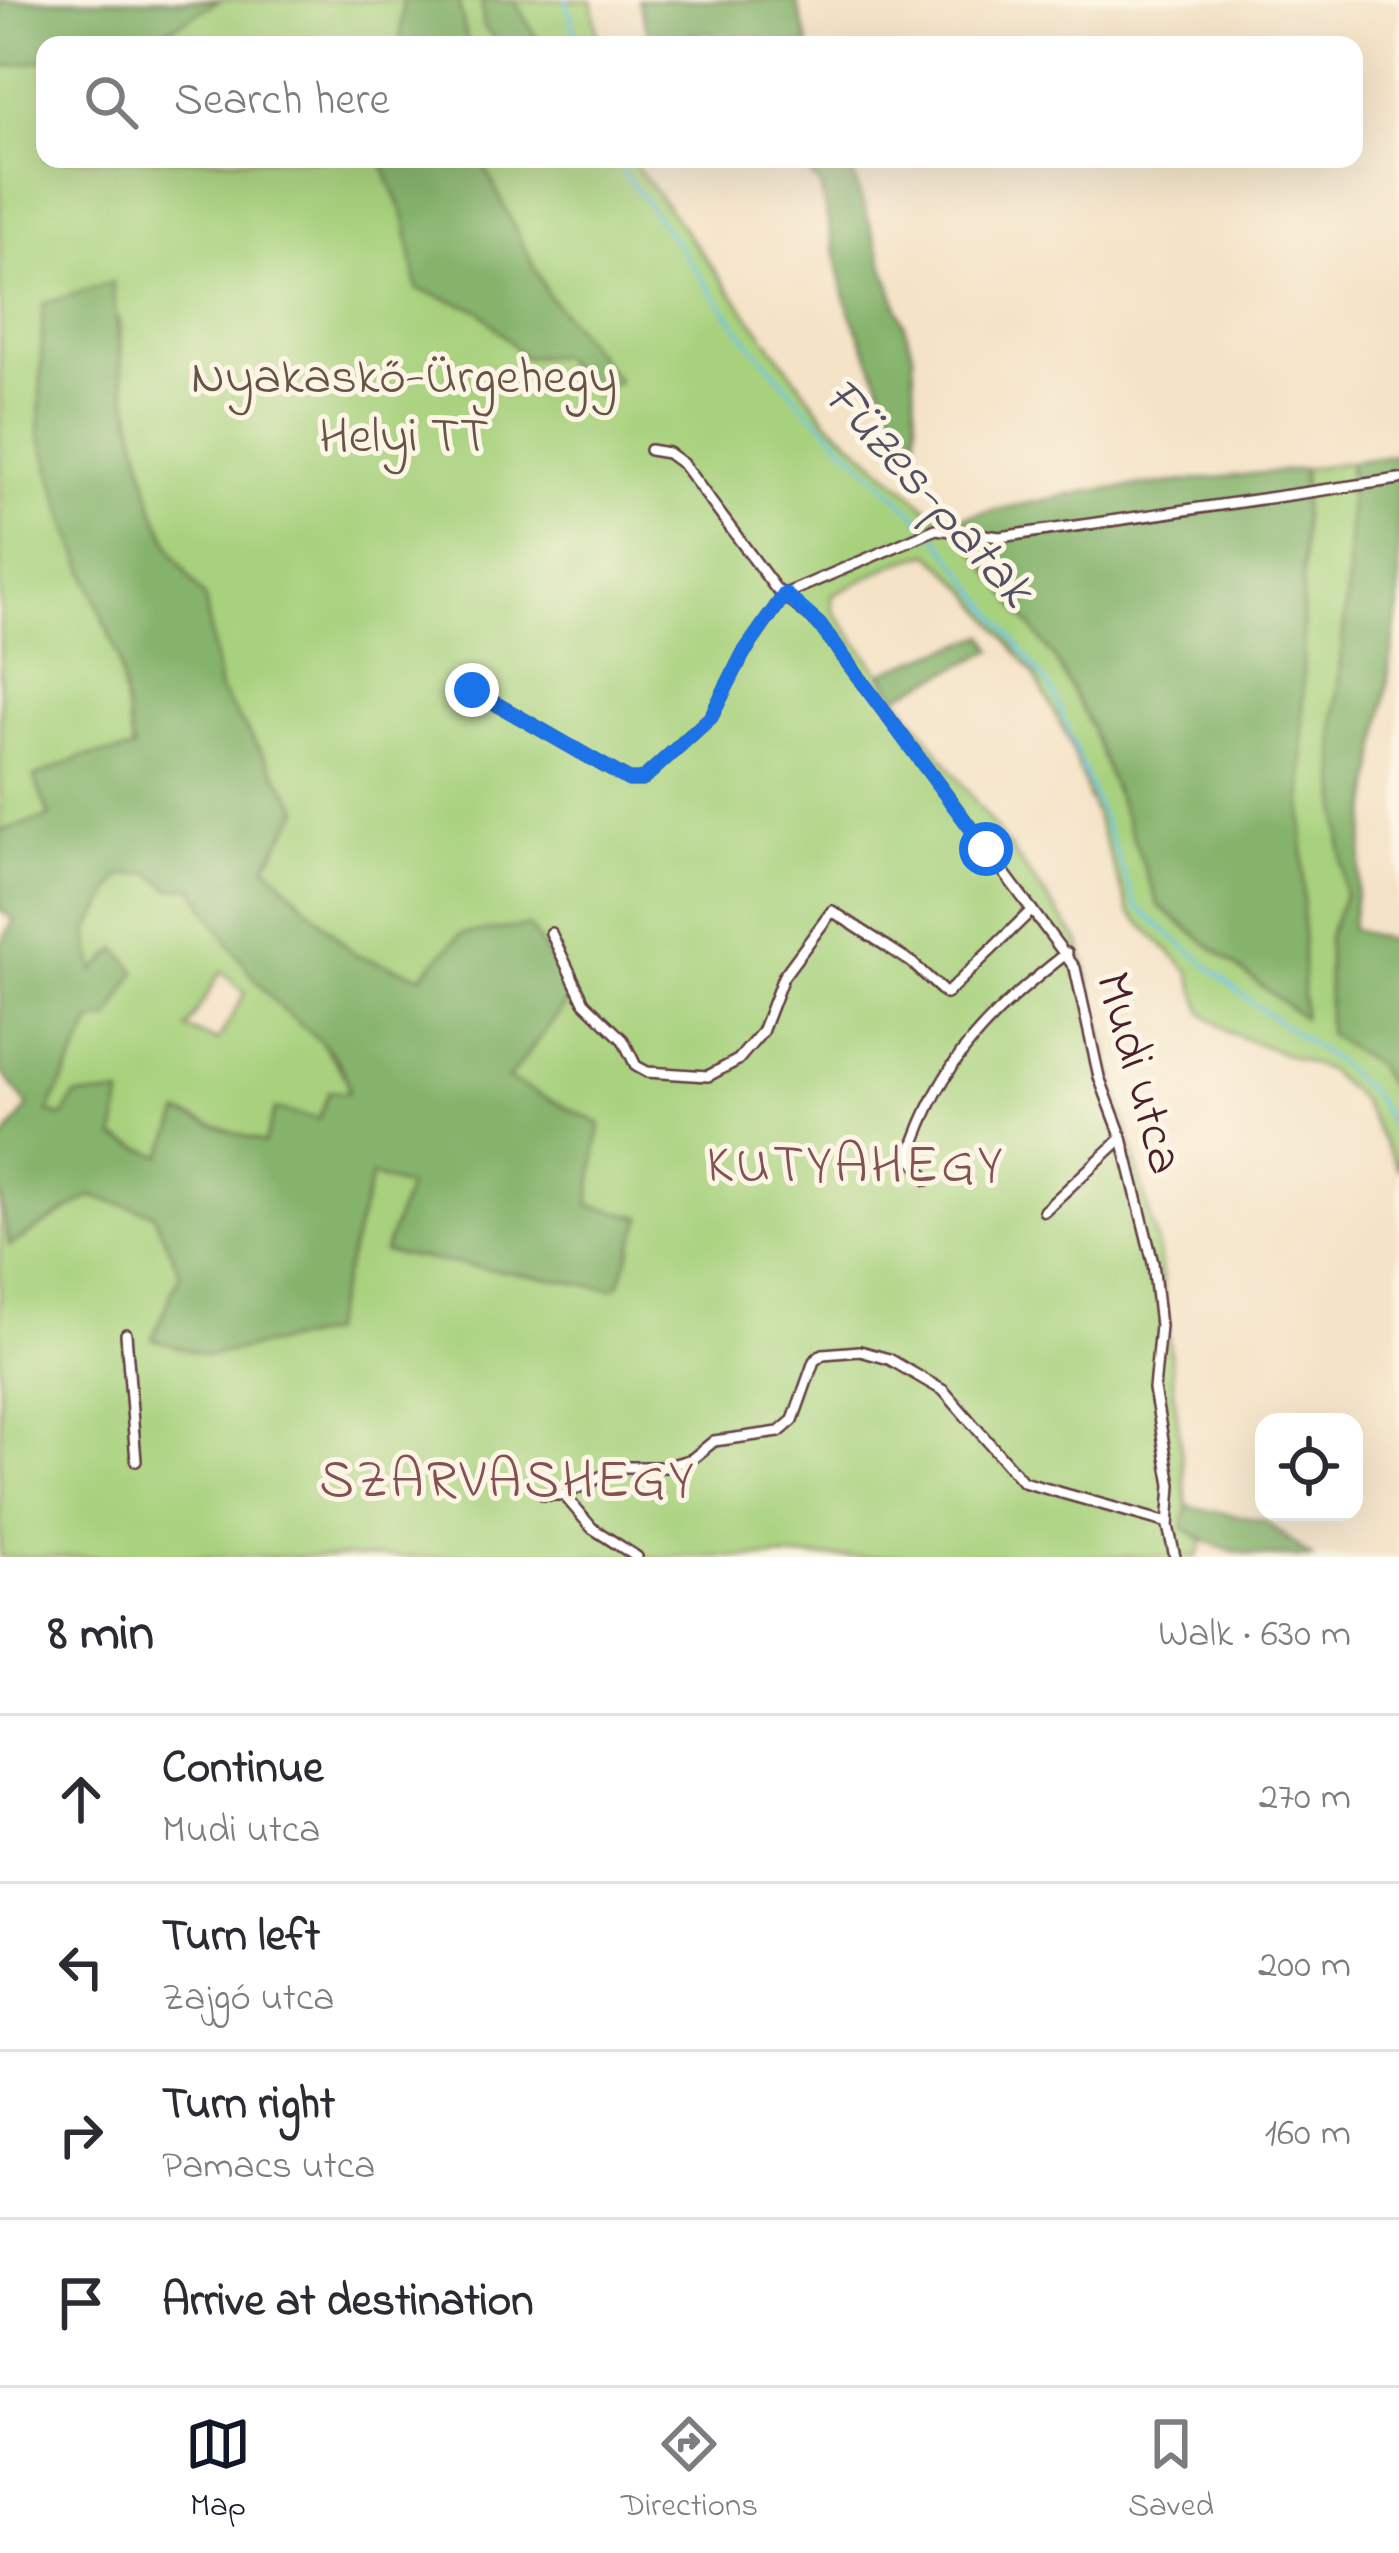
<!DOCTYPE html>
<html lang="en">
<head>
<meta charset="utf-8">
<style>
	:root { --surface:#fff; --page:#f2f2f3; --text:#2b2b33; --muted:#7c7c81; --line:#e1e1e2; --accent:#111827 }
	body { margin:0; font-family:"Indie Flower",sans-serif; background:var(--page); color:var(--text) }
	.controls { position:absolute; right:36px; bottom:36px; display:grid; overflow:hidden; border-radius:24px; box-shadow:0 12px 48px #0002 }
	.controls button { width:108px; height:108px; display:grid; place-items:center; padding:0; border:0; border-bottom:3px solid var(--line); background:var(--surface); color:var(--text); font:60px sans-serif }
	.stop { position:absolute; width:36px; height:36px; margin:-27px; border:9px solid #1a73e8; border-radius:50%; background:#fff }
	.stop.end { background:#1a73e8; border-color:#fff; box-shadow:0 3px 12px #0008 }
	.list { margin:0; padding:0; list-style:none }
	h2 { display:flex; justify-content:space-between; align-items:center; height:156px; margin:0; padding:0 48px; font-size:51px }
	h2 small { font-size:39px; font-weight:400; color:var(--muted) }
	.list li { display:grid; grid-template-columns:78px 1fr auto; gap:36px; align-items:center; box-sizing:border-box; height:168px; padding:0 48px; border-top:3px solid var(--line) }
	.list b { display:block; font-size:45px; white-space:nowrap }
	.list p { margin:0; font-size:39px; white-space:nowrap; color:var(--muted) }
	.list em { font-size:39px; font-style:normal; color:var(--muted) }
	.icon { flex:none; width:66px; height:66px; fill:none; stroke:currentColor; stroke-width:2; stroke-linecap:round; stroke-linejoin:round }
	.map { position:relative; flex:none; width:1399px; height:1557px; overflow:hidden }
	.search { position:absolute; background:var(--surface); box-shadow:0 12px 48px #0002; left:36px; right:36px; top:36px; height:132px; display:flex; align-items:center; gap:30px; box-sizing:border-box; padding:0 42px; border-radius:24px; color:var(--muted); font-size:45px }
	.sheet { height:828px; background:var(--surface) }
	nav { display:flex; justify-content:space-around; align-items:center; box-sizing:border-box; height:168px; border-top:3px solid var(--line); background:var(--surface); font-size:33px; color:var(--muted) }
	nav a { display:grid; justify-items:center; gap:6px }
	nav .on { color:var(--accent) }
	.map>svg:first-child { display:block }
	.green { fill:#a7d17d; stroke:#787854; stroke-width:3; fill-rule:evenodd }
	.forest { fill:#85b36c; stroke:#68694c; stroke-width:3; fill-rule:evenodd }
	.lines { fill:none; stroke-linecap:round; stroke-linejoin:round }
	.stream { stroke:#6cc2e9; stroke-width:3 }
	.minor-casing { stroke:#643c42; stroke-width:14 }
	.minor { stroke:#fff; stroke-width:9 }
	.route { stroke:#1a73e8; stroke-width:15 }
	.labels { text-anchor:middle; stroke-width:10; stroke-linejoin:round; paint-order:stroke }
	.park-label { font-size:51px; fill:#665444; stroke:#fcf5e5 }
	.street-label { font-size:51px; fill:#4a1f2b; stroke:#fcf5e5 }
	.water-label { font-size:54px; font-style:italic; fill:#545064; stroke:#fcf5e5 }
	.neighbourhood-label { font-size:54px; letter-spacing:3px; fill:#845051; stroke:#fcf5e5 }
</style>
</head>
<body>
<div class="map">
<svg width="1399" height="1557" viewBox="0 0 1399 1557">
	<rect width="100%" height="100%" fill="#fcf5e5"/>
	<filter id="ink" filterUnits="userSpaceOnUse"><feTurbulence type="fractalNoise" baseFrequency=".00833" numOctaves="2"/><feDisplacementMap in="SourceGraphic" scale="24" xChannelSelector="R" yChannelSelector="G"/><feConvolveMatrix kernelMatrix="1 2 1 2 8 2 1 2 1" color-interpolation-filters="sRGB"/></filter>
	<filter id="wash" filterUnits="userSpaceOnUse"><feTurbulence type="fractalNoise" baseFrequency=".004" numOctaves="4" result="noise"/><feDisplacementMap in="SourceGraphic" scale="48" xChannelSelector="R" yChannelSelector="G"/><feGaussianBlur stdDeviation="2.7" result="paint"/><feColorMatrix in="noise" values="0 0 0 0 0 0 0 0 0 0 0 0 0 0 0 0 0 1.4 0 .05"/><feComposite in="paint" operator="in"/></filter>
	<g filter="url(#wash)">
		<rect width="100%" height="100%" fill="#f4e3c7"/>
		<g class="green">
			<path d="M 0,0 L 444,0 L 455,45 L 45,45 L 45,159 L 472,159 L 490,181 L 481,159 L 631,159 L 827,420 L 942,521 L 951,519 L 1055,659 L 1090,725 L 1159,907 L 1302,1017 L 1303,469 L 1350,462 L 1348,584 L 1334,725 L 1344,896 L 1328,938 L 1377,1066 L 1399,1103 L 1399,1170 L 1361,1100 L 1327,1070 L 1227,1032 L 1203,1012 L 1190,972 L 1130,913 L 1068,738 L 1034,674 L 972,594 L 930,553 L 896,563 L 832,596 L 833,610 L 1079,941 L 1159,1252 L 1187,1506 L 1184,1527 L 1203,1542 L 1197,1557 L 0,1557 L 0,1195 L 9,1246 L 91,1196 L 153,1213 L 181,1273 L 328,1333 L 372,1176 L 409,1187 L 385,1251 L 641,1217 L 588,1205 L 599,1123 L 507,1079 L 573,995 L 461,934 L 421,976 L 355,955 L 265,865 L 300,809 L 220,691 L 205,599 L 175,556 L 153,508 L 122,375 L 119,319 L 39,431 L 65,519 L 118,657 L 133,751 L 82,757 L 34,777 L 50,817 L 0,831 Z"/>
			<path d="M 458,0 L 592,0 L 599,45 L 468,45 Z"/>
			<path d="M 152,873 L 193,887 L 281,1009 L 311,1029 L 332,1057 L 348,1081 L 348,1094 L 319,1119 L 265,1143 L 162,1157 L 115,1139 L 121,1096 L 63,1118 L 47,1112 L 93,1021 L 117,949 L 94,972 L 88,931 L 121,876 ZM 221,971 L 245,993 L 218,1041 L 187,1029 Z"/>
		</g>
		<g class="forest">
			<path d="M 0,0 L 220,0 L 151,40 L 45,45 L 45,60 L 0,68 Z"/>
			<path d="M 403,0 L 458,0 L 468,45 L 400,45 Z"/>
			<path d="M 482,0 L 514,0 L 541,45 L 500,45 L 483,26 Z"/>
			<path d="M 638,0 L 796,0 L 809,45 L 716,45 L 710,32 L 651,43 Z"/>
			<path d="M 481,159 L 548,295 L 619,381 L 596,395 L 559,356 L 524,357 L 479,310 L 417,289 L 405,218 L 380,159 Z"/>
			<path d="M 797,159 L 848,159 L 913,352 L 918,473 L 846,302 L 820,186 Z"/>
			<path d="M 112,282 L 122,375 L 153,508 L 175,556 L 205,599 L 220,691 L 300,809 L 266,865 L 355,955 L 421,976 L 461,934 L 529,926 L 573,995 L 508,1079 L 600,1124 L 589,1205 L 642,1217 L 619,1285 L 611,1289 L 384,1252 L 408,1187 L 372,1176 L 328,1333 L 207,1356 L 152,1339 L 180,1273 L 153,1213 L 91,1196 L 9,1246 L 0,1195 L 0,1145 L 28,1107 L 0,1069 L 0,945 L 14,920 L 0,910 L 0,831 L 50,817 L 34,777 L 82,757 L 133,750 L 118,657 L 65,519 L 39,431 L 43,304 ZM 151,873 L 170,889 L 193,887 C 215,925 250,978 281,1008 C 305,1032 348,1053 348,1093 L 329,1091 L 319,1119 L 275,1109 L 264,1143 L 180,1113 L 162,1156 L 115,1138 L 121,1095 L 75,1095 L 63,1117 L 48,1112 L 92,1022 L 110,1019 L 136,971 L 117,949 L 94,971 L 88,931 L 121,876 Z"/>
			<path d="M 1399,455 L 1399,604 L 1351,929 L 1399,943 L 1399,1103 L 1377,1066 L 1328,1034 L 1328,938 L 1344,896 L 1334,725 L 1348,584 L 1350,462 Z"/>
			<path d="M 1303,469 L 1303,1018 L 1159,906 L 1090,725 L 1055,659 L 951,519 L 1090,491 Z"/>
			<path d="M 985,635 L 993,650 L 897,696 L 883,672 Z"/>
			<path d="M 1187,1506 L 1265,1521 L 1312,1557 C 1263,1557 1224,1557 1183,1527 Z"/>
		</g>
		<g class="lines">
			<g class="stream">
				<path d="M 566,0 L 578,45"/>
				<path d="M 614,159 L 749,342 L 805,407 L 928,527"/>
				<path d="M 935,534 L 1053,692 L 1137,907 L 1255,1005 L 1337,1062 L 1375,1097 L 1399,1141"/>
			</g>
		</g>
	</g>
	<g filter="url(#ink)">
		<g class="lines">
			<g class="minor-casing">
				<g id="minor">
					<path d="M 650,450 L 668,453 L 683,464 L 776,589 L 819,624 L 1075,968 L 1099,1077 L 1122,1138 L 1153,1263 L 1160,1326 L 1154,1389 L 1171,1485 L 1168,1526 L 1175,1557"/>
					<path d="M 472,690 L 629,780 L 642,780 L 711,717 L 743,654 L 785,594 L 936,529 L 1000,537 L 1399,479"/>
					<path d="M 551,933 L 584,1002 L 623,1040 L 636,1066 L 647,1072 L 708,1076 L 738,1060 L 762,1032 L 783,977 L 832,911 L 911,962 L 946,994 L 1032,910"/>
					<path d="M 927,1180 L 910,1155 C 941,1059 991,1013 1067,953"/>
					<path d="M 1044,1211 L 1122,1138"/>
					<path d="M 126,1334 L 136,1461"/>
					<path d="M 544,1495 L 564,1495 L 592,1528 L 637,1557"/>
					<path d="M 564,1495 L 620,1467 L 665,1467 L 692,1459 L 714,1441 L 779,1432 L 793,1420 L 814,1361 L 823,1354 L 860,1351 L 889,1359 L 944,1391 L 1023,1482 L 1168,1523"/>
				</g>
			</g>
			<use href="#minor" class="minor"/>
		</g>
	</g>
	<g class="lines" filter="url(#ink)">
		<path class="route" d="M 472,690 L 629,780 L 642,780 L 711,717 L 743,654 L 785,594 L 819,624 L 986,849"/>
	</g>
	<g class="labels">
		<g class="park-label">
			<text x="404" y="392">Nyakaskő-Ürgehegy<tspan x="404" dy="59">Helyi TT</tspan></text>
		</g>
		<g class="street-label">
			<text transform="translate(1142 1072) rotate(74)" y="18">Mudi utca</text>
		</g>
		<g class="water-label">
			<text transform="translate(931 490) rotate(48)" y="19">Füzes-patak</text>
		</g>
		<g class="neighbourhood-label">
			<text x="856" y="1181">KUTYAHEGY</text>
			<text x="508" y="1496">SZARVASHEGY</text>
		</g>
	</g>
</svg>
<div class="controls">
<button><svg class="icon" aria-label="locate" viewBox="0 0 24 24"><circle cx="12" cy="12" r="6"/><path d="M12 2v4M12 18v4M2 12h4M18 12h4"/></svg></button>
</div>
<div class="stop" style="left:986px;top:849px"></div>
<div class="stop end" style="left:472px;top:690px"></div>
<div class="search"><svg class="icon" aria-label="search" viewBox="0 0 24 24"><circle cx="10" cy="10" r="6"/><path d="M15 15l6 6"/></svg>Search here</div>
</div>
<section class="sheet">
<h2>8 min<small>Walk · 630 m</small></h2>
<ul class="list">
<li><svg class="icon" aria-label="ahead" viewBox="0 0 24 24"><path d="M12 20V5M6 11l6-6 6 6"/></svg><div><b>Continue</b><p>Mudi utca</p></div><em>270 m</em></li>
<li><svg class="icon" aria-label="left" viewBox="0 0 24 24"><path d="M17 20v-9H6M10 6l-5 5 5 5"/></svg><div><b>Turn left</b><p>Zajgó utca</p></div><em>200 m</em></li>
<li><svg class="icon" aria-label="right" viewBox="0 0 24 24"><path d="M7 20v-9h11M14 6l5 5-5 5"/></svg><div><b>Turn right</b><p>Pamacs utca</p></div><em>160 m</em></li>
<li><svg class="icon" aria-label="arrive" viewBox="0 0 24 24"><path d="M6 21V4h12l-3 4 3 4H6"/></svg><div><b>Arrive at destination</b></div></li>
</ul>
</section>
<nav>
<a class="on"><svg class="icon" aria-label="map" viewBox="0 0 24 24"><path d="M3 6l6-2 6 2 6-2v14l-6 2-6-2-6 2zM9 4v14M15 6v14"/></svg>Map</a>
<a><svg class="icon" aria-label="directions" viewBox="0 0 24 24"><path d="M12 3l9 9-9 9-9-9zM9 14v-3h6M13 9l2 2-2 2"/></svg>Directions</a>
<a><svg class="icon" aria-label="saved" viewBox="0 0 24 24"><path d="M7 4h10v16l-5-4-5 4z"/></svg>Saved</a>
</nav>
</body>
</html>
